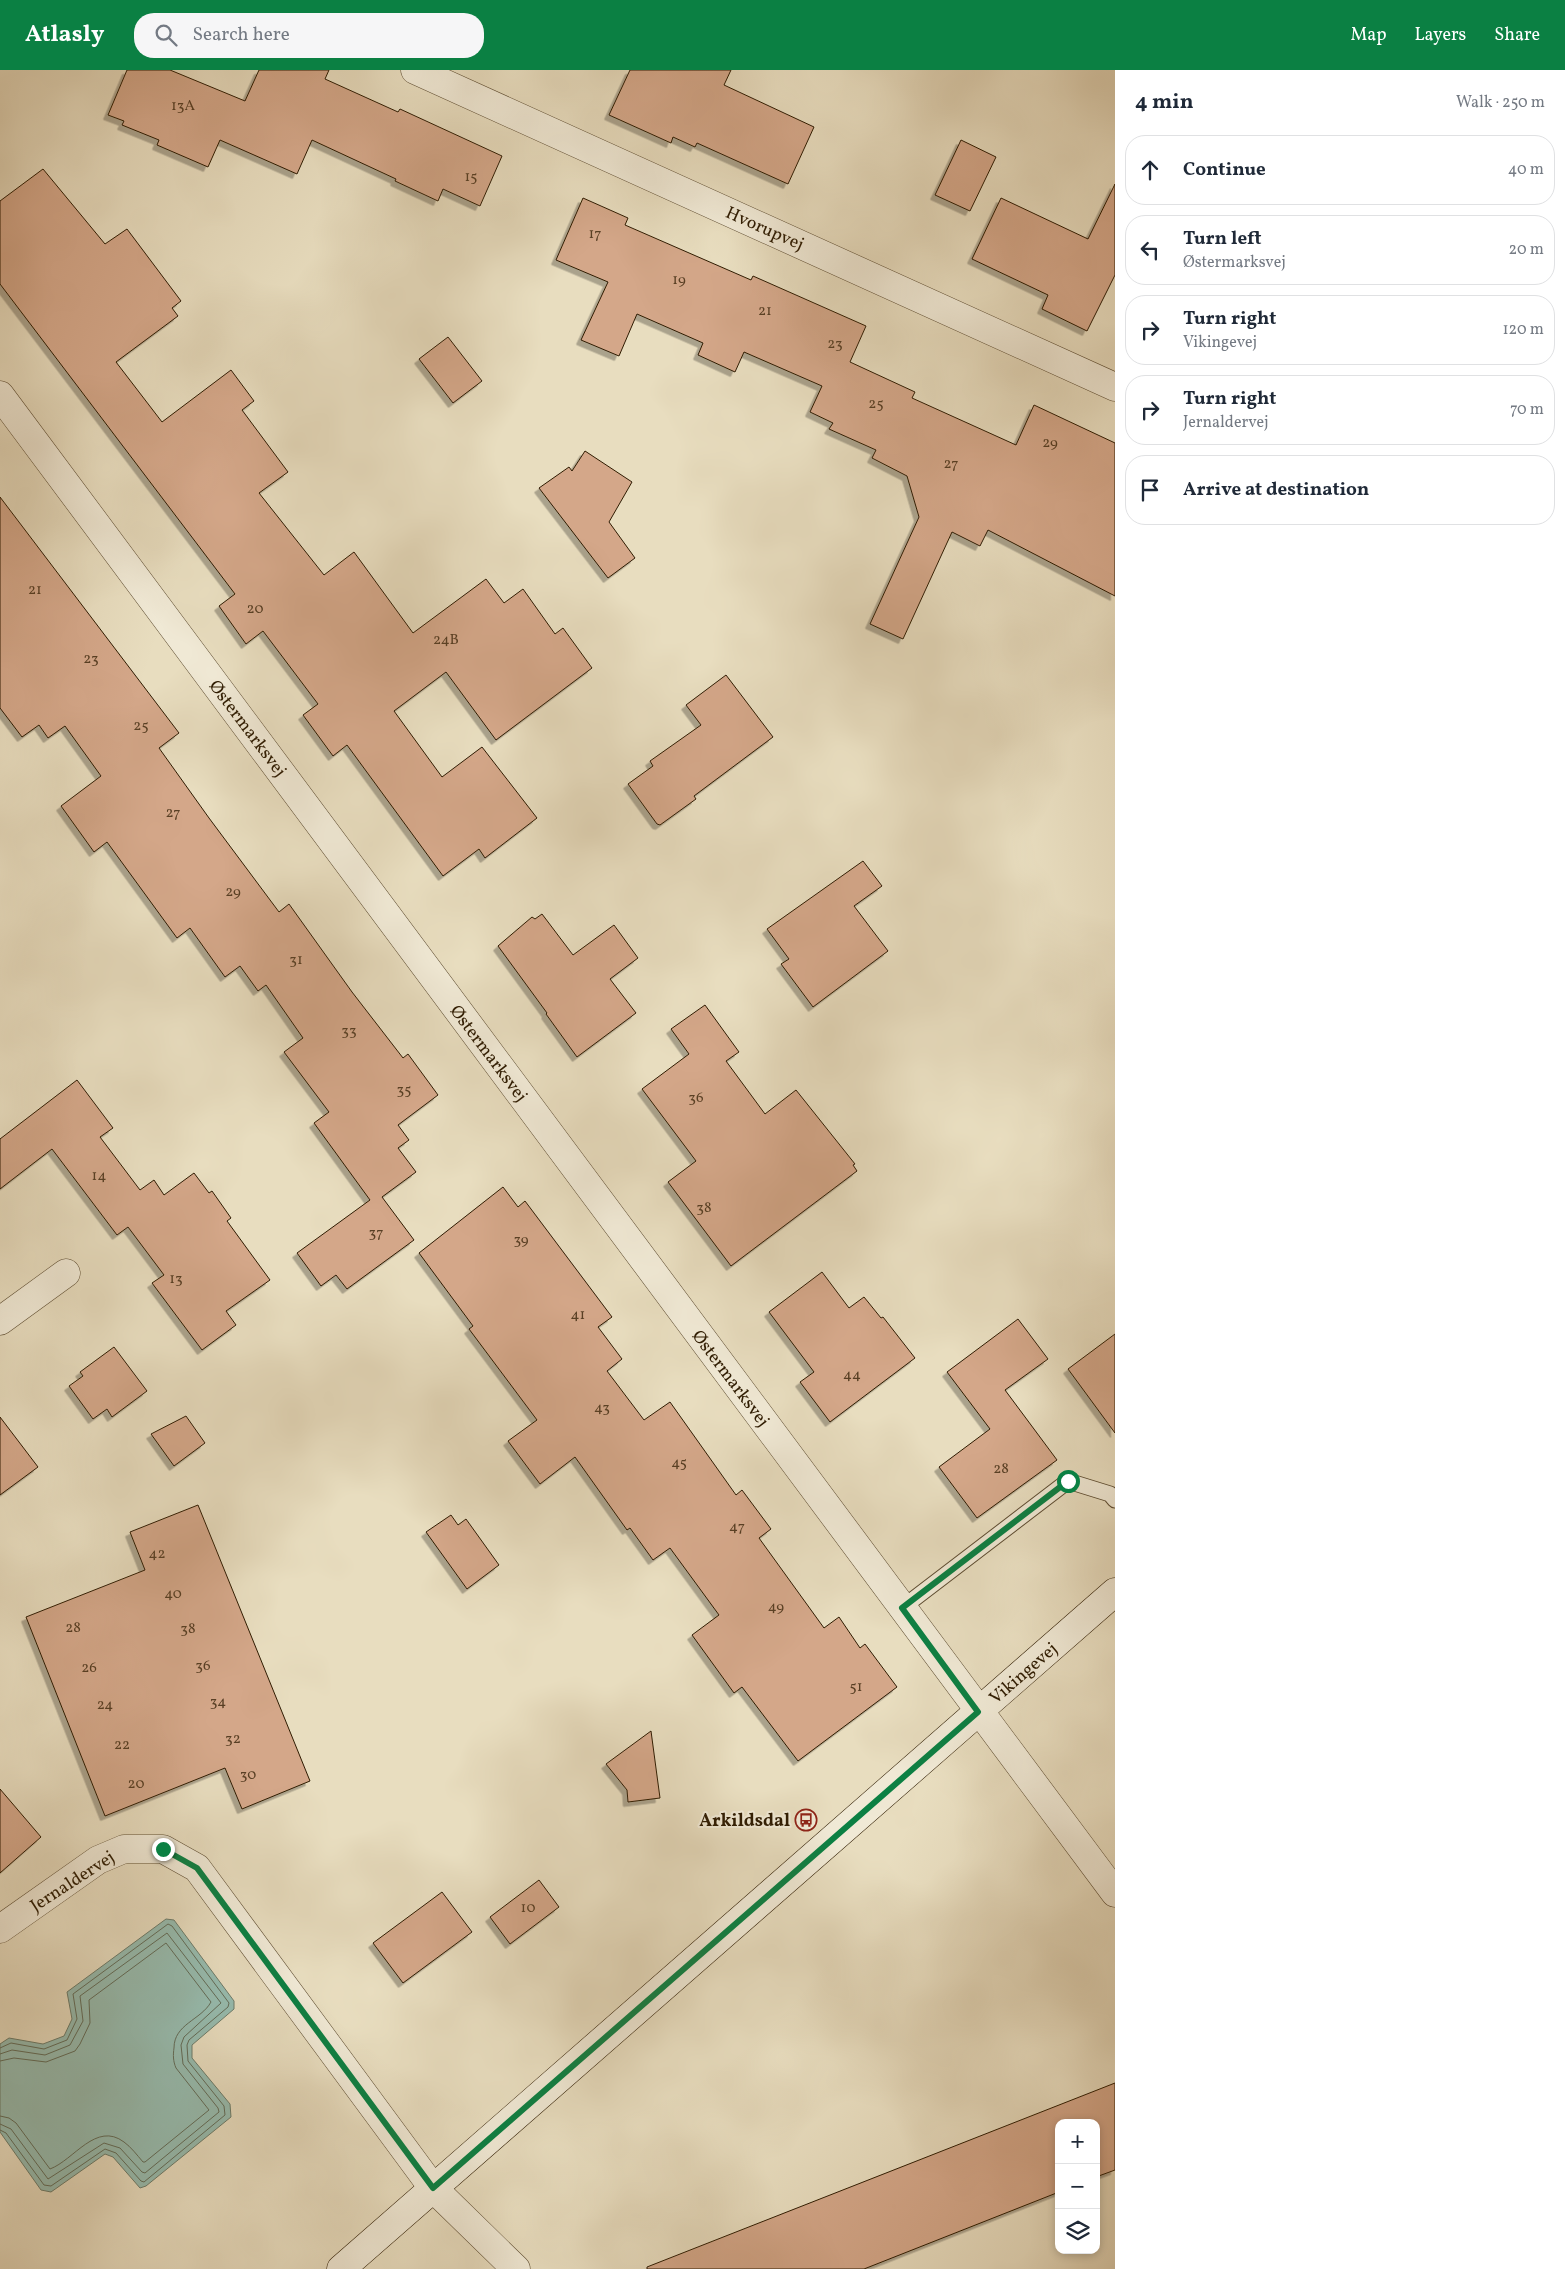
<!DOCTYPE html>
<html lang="en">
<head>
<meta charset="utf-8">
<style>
	:root { --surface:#fff; --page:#f6f6f7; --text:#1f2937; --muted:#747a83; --line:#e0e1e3; --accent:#0b8043 }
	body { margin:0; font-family:Vollkorn,serif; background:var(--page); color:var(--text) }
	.controls { position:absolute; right:15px; bottom:15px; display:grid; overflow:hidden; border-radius:10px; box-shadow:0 2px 8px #0003 }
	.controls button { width:45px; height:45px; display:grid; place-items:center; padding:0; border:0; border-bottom:1px solid var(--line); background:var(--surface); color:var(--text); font:25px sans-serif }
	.stop { position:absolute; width:15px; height:15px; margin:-11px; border:4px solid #0b8043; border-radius:50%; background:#fff }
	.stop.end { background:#0b8043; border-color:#fff; box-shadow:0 1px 5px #0008 }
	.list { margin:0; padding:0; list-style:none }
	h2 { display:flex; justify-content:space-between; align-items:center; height:65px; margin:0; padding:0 20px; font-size:21px }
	h2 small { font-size:16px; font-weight:400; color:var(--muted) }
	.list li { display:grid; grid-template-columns:32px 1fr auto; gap:15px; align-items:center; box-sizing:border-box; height:70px; margin:0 10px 10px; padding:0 10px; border:1px solid var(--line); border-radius:20px }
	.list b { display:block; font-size:19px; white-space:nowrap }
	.list p { margin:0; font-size:16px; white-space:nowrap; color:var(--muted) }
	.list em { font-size:16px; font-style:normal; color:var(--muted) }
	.icon { flex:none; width:28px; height:28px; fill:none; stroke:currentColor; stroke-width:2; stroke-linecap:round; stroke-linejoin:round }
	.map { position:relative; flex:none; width:1115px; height:2199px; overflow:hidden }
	header { display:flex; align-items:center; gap:30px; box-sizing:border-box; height:70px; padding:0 25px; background:var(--accent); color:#fff }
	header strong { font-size:24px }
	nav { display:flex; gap:28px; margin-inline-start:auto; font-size:18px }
	.search { width:350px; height:45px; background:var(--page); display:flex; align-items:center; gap:12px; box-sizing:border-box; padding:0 18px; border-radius:20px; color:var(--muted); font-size:19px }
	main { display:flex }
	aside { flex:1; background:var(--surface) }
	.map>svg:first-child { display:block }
	.water { fill:#97bcaf; stroke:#6d7c6a }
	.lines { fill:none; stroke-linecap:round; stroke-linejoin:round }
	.shore { stroke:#636c58; stroke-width:1 }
	.building { fill:#d4a789; stroke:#2f1c02; filter:url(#shadow) }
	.lane-casing { stroke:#5d4c31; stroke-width:17 }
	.street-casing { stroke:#5d4c31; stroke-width:29 }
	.secondary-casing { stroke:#2f1c02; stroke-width:29 }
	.lane { stroke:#f0e9d5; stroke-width:15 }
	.street { stroke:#f0e9d5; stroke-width:28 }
	.secondary { stroke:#f0e9d5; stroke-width:28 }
	.route { stroke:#0b8043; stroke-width:6 }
	.labels { text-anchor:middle; stroke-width:4; stroke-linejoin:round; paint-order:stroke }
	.number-label { font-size:15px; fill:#583f24 }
	.street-label { font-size:18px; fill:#2f1c02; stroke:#f0e9d5 }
	.poi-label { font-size:18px; font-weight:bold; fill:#2f1c02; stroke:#f0e9d5; text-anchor:end }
</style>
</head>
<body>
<header>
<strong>Atlasly</strong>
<div class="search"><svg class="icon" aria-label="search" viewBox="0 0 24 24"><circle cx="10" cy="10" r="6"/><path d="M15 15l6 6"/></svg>Search here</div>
<nav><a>Map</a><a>Layers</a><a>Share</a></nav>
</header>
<main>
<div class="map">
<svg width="1115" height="2199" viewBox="0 0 1115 2199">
	<defs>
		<filter id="shadow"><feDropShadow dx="-4.5" dy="4.5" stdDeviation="0" flood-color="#0004"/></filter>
	</defs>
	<rect width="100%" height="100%" fill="#e8ddbf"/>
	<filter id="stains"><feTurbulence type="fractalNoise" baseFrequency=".004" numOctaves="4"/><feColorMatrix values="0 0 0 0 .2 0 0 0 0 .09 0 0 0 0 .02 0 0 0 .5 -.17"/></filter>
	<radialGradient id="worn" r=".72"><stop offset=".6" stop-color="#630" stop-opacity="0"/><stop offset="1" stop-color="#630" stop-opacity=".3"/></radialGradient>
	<path class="water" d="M 166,1849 L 174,1850 L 234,1931 L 234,1939 L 192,1975 L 192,1988 L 230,2034 L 231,2047 L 146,2116 L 140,2118 L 113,2087 L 105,2084 L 51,2122 L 41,2120 L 0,2062 L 0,1974 L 9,1968 L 43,1974 L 64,1966 L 72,1949 L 67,1922 Z"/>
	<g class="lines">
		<g class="shore">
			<path d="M 0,1978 L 11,1973 L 44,1979 L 67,1970 L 77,1949 L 73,1924 L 168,1854 L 172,1856 L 229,1933 L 228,1937 L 189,1970 L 187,1975 L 188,1991 L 224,2036 L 225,2045 L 144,2112 L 141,2111 L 116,2083 L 105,2079 L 51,2116 L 44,2115 L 6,2063 L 0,2060"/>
			<path d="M 0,1984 L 12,1980 L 45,1985 L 70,1975 L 83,1951 L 80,1926 L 167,1863 L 221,1933 L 184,1967 L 181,1975 L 183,1994 L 218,2038 L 219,2042 L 145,2103 L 142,2102 L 120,2078 L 104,2073 L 48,2109 L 11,2059 L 0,2054"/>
			<path d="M 0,1991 L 14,1988 L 46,1992 L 75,1981 L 80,1974 L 90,1953 L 89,1930 L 166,1873 L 211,1932 C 201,1950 174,1954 174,1978 C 173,1985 173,1991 176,1998 L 209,2040 L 145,2092 L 143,2092 C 137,2085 131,2077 124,2072 C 96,2051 74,2090 50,2099 L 16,2053 L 9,2048 L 0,2046"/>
		</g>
	</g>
	<g class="building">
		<path d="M 127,0 L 170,0 L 245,31 L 259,0 L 329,0 L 325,9 L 398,42 L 400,39 L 502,86 L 480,136 L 443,119 L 438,131 L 395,111 L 396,109 L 312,70 L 297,104 L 220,70 L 208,97 L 157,75 L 159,70 L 122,55 L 124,51 L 108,45 Z"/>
		<path d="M 630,0 L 731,0 L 724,15 L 814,57 L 788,114 L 697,73 L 695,77 L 673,67 L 671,73 L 609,45 Z"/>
		<path d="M 961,70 L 996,87 L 970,141 L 935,125 Z"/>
		<path d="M 43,99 L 105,174 L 127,159 L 181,231 L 172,238 L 178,246 L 116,292 L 162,352 L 231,300 L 254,331 L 242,340 L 288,402 L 259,423 L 324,505 L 354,482 L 413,563 L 486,509 L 504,533 L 523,519 L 555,564 L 563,558 L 592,598 L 496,670 L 446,602 L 394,641 L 442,707 L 482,677 L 537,748 L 485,788 L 479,779 L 443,806 L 347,675 L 333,686 L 303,645 L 318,634 L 263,561 L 246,574 L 219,536 L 235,524 L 0,214 L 0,131 Z"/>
		<path d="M 1115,114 L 1115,205 L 1087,261 L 1042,239 L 1048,225 L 972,189 L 1001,128 L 1088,169 Z"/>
		<path d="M 583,128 L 628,148 L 625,155 L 751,210 L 753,206 L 866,256 L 850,292 L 915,322 L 912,328 L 1016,375 L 1034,335 L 1115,373 L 1115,526 L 988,460 L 980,476 L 952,462 L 903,569 L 870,554 L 919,447 L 907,406 L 872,388 L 876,380 L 829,359 L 833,353 L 810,342 L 822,316 L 744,282 L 735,302 L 698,285 L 703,273 L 637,244 L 619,286 L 581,270 L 608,212 L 556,190 Z"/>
		<path d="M 448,267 L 482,311 L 453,333 L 419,289 Z"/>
		<path d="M 585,381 L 632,412 L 609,452 L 635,488 L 608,508 L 539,418 L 569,397 L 572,401 Z"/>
		<path d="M 0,427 L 179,663 L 159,678 L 209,748 L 279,842 L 289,834 L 352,922 L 403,988 L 408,984 L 438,1025 L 398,1055 L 409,1070 L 398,1078 L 416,1102 L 382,1127 L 414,1170 L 347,1219 L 336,1205 L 321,1216 L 297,1183 L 370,1130 L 314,1053 L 329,1042 L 284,982 L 303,968 L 266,915 L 258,921 L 240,896 L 225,907 L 190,858 L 177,868 L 107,772 L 94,782 L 61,736 L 101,706 L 65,656 L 48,668 L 39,655 L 22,667 L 0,638 Z"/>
		<path d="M 726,605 L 773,667 L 694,726 L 696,729 L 660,755 L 657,754 L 628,714 L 653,696 L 650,691 L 701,655 L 686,635 Z"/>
		<path d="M 863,791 L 882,816 L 854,836 L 888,881 L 813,937 L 781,894 L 789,889 L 767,859 Z"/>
		<path d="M 542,844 L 573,885 L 614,855 L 638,888 L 610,909 L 636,943 L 577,987 L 546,944 L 547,943 L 498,876 L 532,847 L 535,849 Z"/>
		<path d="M 705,935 L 739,982 L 726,991 L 765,1044 L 796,1020 L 855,1094 L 853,1095 L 857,1101 L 731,1196 L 668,1112 L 696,1091 L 642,1019 L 689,984 L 671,959 Z"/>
		<path d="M 77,1010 L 113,1058 L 100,1067 L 140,1120 L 154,1110 L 164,1125 L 194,1103 L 209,1123 L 212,1121 L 231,1148 L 227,1151 L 270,1210 L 226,1241 L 236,1255 L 202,1280 L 152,1213 L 164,1205 L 128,1157 L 117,1165 L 52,1079 L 0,1119 L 0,1069 Z"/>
		<path d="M 503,1117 L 518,1137 L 525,1131 L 612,1247 L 598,1257 L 622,1289 L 607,1301 L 644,1350 L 670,1332 L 736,1425 L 742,1420 L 771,1459 L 759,1468 L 824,1558 L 839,1547 L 860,1578 L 865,1574 L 897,1617 L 798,1691 L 742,1617 L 734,1623 L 692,1565 L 719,1545 L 670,1478 L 653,1490 L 630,1458 L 627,1460 L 575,1387 L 540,1414 L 508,1371 L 537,1350 L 469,1259 L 473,1256 L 419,1183 Z"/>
		<path d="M 822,1202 L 849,1238 L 864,1227 L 881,1248 L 883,1247 L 915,1288 L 830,1352 L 800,1312 L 814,1302 L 769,1242 Z"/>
		<path d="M 1018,1249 L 1048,1289 L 1005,1320 L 1057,1390 L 977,1448 L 939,1397 L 990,1359 L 947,1302 Z"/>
		<path d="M 1115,1264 L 1115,1363 L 1068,1299 Z"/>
		<path d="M 114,1277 L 147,1321 L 112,1347 L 107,1339 L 93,1349 L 69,1316 L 83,1306 L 80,1302 Z"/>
		<path d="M 186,1346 L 205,1373 L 174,1396 L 151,1364 Z"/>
		<path d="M 0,1347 L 38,1397 L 0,1425 Z"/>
		<path d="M 198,1435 L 310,1711 L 242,1739 L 225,1698 L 105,1746 L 26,1547 L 145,1500 L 130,1462 Z"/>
		<path d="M 451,1445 L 458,1455 L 466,1449 L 499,1495 L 467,1519 L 426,1462 Z"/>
		<path d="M 651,1661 L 660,1728 L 628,1732 L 627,1720 L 606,1694 Z"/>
		<path d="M 0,1719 L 41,1767 L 0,1803 Z"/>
		<path d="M 539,1810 L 559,1837 L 510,1874 L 490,1847 Z"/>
		<path d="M 442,1822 L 472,1862 L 403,1913 L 373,1873 Z"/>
		<path d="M 1115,2013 L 1115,2100 L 1096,2107 L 1096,2053 L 1059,2053 L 1059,2122 L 864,2199 L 647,2199 L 647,2197 Z"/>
	</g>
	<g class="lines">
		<g class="lane-casing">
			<path id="lane" d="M 902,1538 L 1068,1411 L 1110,1424 L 1115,1430"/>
		</g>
		<g class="street-casing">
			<g id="street">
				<path d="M 415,0 L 1115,317"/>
				<path d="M 0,325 L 1115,1823"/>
				<path d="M 0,1251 L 66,1203"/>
				<path d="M 0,1859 L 98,1790 L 124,1779 L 163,1779 L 197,1798 L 433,2118 L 516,2199"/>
			</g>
		</g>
		<g class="secondary-casing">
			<path id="secondary" d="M 341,2199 L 1115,1522"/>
		</g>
		<use href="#lane" class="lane"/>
		<use href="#street" class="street"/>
		<use href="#secondary" class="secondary"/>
	</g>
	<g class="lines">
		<path class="route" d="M 163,1779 L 197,1798 L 433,2118 L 978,1642 L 902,1538 L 1068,1411"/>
	</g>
	<defs>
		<g id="bus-ring" transform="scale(1.125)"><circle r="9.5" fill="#f0e9d5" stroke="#8f2418" stroke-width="1.5"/><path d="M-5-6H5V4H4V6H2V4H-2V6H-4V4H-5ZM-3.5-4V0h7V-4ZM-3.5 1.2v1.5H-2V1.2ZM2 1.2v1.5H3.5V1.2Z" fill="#8f2418"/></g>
	</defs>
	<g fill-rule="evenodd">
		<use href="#bus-ring" x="806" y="1750"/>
	</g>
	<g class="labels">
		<g class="number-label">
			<text x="183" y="40">13A</text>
			<text x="471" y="111">15</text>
			<text x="595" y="168">17</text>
			<text x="679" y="214">19</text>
			<text x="765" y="245">21</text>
			<text x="835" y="278">23</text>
			<text x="876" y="338">25</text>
			<text x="1050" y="377">29</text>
			<text x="951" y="398">27</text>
			<text x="35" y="524">21</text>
			<text x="255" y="543">20</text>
			<text x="446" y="574">24B</text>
			<text x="91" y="593">23</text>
			<text x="141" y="660">25</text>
			<text x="173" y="747">27</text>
			<text x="233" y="826">29</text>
			<text x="296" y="894">31</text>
			<text x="349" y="965">33</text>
			<text x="404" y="1024">35</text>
			<text x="696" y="1032">36</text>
			<text x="99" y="1110">14</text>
			<text x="704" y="1142">38</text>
			<text x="376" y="1167">37</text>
			<text x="521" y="1174">39</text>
			<text x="176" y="1213">13</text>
			<text x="578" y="1249">41</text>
			<text x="852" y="1309">44</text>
			<text x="602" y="1342">43</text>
			<text x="679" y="1397">45</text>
			<text x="1001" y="1403">28</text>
			<text x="737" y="1461">47</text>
			<text x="157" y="1488">42</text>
			<text x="173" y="1528">40</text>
			<text x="776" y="1541">49</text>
			<text x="73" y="1562">28</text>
			<text x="188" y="1563">38</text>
			<text x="203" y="1600">36</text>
			<text x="89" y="1602">26</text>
			<text x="856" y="1621">51</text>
			<text x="218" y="1636">34</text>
			<text x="105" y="1639">24</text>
			<text x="233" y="1673">32</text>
			<text x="122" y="1679">22</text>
			<text x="248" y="1709">30</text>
			<text x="136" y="1718">20</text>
			<text x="528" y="1842">10</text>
		</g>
		<g class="street-label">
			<text transform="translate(765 158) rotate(24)" y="6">Hvorupvej</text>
			<text transform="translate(248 658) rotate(53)" y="6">Østermarksvej</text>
			<text transform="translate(489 983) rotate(53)" y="6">Østermarksvej</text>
			<text transform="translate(731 1308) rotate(53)" y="6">Østermarksvej</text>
			<text transform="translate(1023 1603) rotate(-41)" y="6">Vikingevej</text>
			<text transform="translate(72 1811) rotate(-33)" y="6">Jernaldervej</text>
		</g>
		<g class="poi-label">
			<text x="790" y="1756">Arkildsdal</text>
		</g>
	</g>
	<rect width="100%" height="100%" filter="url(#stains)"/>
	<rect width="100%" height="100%" fill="url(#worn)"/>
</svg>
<div class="controls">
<button>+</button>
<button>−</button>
<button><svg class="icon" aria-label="layers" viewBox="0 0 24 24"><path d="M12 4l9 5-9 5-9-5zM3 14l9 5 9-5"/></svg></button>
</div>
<div class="stop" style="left:1068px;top:1411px"></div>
<div class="stop end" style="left:163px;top:1779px"></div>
</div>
<aside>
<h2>4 min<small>Walk · 250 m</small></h2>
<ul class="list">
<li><svg class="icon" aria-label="ahead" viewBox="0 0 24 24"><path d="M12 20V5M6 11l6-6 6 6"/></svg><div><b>Continue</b></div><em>40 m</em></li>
<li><svg class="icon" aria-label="left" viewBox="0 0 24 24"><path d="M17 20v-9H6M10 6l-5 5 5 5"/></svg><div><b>Turn left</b><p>Østermarksvej</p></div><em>20 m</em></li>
<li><svg class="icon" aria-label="right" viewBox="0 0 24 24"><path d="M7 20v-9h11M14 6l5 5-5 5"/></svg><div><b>Turn right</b><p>Vikingevej</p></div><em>120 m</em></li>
<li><svg class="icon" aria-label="right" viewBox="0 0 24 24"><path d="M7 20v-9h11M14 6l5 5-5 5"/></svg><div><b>Turn right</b><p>Jernaldervej</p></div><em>70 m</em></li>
<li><svg class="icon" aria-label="arrive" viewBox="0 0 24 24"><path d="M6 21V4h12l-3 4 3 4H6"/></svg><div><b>Arrive at destination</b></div></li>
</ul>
</aside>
</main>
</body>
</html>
